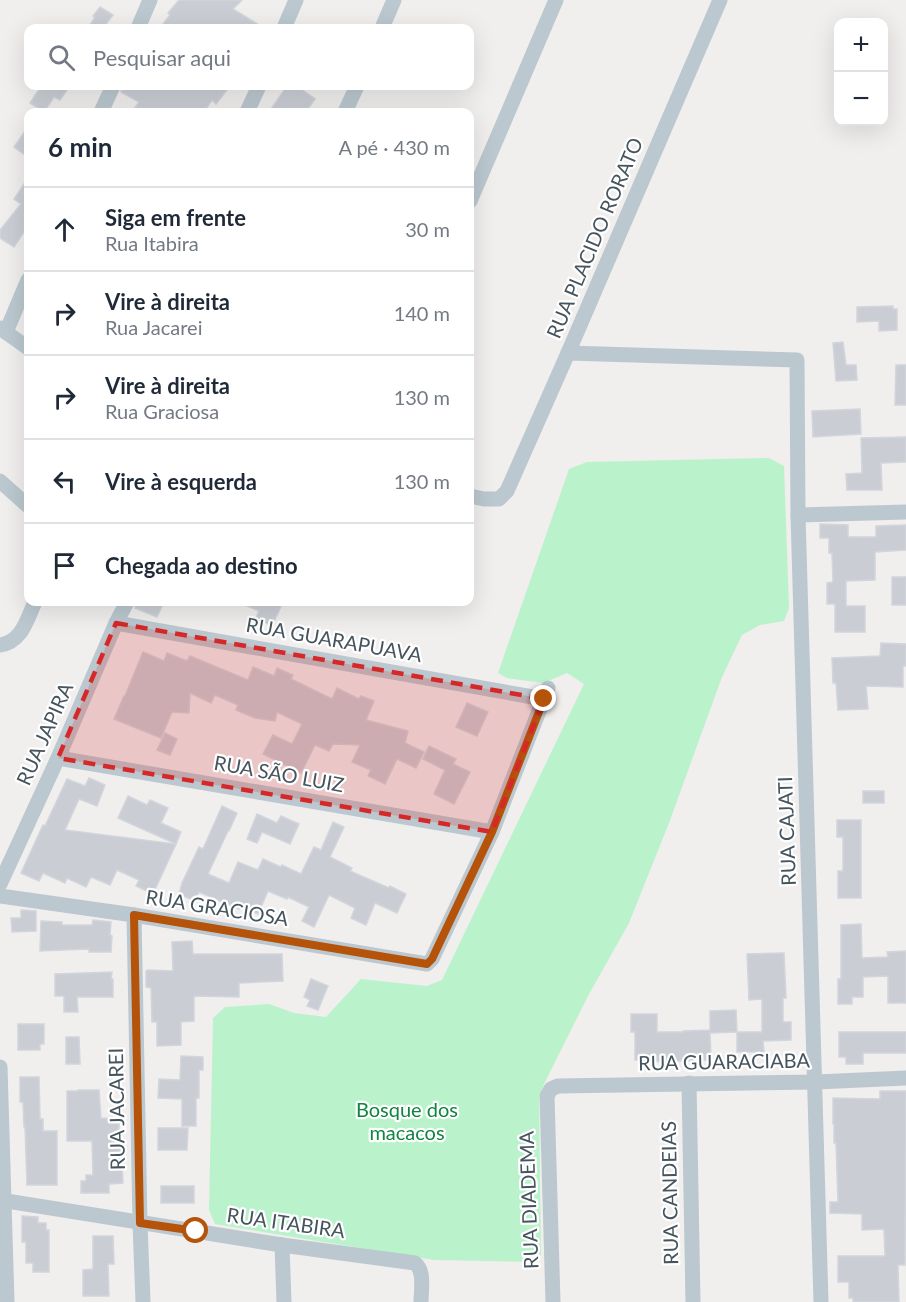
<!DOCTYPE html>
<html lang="pt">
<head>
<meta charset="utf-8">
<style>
	:root { --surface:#fff; --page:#f2f2f3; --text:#1f2937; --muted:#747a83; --line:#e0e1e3 }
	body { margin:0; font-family:Lato,sans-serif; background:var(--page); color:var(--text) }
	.controls { position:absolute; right:18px; top:18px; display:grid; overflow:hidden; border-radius:12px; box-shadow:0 6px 24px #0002 }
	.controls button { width:54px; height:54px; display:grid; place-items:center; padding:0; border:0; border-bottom:2px solid var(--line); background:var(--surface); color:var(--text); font:30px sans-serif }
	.stop { position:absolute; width:18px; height:18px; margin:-14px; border:4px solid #b45309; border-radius:50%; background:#fff }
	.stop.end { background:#b45309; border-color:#fff; box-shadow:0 2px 6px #0008 }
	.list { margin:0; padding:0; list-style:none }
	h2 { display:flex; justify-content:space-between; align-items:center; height:78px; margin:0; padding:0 24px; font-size:26px }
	h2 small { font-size:20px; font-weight:400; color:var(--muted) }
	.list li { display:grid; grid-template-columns:39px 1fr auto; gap:18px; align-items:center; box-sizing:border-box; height:84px; padding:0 24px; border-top:2px solid var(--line) }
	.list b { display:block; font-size:22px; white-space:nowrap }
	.list p { margin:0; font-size:20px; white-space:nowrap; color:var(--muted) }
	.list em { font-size:20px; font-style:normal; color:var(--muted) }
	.icon { flex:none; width:33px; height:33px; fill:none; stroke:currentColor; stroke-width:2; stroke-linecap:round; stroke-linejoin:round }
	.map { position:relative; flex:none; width:906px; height:1302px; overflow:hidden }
	.search { position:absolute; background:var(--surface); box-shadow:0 6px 24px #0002; left:24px; top:24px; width:450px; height:66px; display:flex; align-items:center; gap:15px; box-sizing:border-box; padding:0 21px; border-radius:12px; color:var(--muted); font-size:22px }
	.panel { position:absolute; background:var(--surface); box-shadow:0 6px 24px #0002; left:24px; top:108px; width:450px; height:498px; border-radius:12px }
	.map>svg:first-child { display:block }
	.green { fill:#baf2cb }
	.building { fill:#caced4; stroke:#d2d5db; stroke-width:1.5 }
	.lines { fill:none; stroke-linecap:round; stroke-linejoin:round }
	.street { stroke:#bbc8cf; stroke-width:15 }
	.route { stroke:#b45309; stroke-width:8 }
	.marked { fill:#d62828; fill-opacity:0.2; stroke:#d62828; stroke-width:4.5; stroke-dasharray:12 8; stroke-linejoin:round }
	.labels { text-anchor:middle; stroke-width:4.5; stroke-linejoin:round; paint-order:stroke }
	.street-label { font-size:20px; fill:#45545d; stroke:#fff }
	.park-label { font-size:20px; fill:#118441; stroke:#fff }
</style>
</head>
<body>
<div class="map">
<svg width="906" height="1302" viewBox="0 0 906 1302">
	<rect width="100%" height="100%" fill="#f1eeee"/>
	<path class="green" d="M 769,458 L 784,466 L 789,608 L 784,621 L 760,625 L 742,635 L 722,677 L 669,823 L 629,923 L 588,996 L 545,1082 L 539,1097 L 541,1255 L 535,1262 L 434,1260 L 215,1224 L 209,1210 L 213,1018 L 225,1007 L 269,1004 L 294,1013 L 326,1017 L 361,979 L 427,986 L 442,980 L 584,684 L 567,673 L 543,683 L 507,678 L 498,673 L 569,469 L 587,462 Z"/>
	<g class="building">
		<path d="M 179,0 L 242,0 L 233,9 L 264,28 L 160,28 L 170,15 L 168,13 Z"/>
		<path d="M 100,7 L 113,15 L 103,28 L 88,28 L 95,17 L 93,16 Z"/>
		<path d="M 35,86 L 62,86 L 67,90 L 60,100 L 54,97 L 44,112 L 30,103 L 40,88 Z"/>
		<path d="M 123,86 L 230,86 L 216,104 L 212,100 L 204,112 L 132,112 L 139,102 L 121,92 Z"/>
		<path d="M 287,86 L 297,86 L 315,99 L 306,112 L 269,112 Z"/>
		<path d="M 28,127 L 28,157 L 14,147 Z"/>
		<path d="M 28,178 L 28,226 L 14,247 L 0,238 L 0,230 L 21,204 L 14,199 Z"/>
		<path d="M 893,306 L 893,309 L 897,309 L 897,330 L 879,331 L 879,321 L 857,322 L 857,307 Z"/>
		<path d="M 843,342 L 846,365 L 856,365 L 857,380 L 836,381 L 833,343 Z"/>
		<path d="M 896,365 L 906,365 L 906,405 L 895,405 Z"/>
		<path d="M 860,409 L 861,434 L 813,437 L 812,411 Z"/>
		<path d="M 906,437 L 906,462 L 881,463 L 882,490 L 847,490 L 846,474 L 862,473 L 861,438 Z"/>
		<path d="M 820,524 L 848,525 L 848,537 L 876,537 L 876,526 L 906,525 L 906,550 L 875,552 L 875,580 L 846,581 L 846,606 L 865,606 L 865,632 L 835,632 L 835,604 L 827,604 L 827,583 L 833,582 L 832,553 L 829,553 L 829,538 L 820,538 Z"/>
		<rect x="892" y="577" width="14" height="28"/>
		<path d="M 137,602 L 164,602 L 157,617 L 135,608 Z"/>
		<path d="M 238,602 L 283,602 L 272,626 L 256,618 L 259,611 Z"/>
		<path d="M 881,643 L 906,644 L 906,666 L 903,666 L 903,687 L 866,686 L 868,709 L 838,710 L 836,683 L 833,683 L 832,658 L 880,656 Z"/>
		<path d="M 143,652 L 164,661 L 167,653 L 187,661 L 190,656 L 248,680 L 253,667 L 274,676 L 277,668 L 293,675 L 291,679 L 332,699 L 337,688 L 359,699 L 361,696 L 374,701 L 366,720 L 408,731 L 405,743 L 424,752 L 416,768 L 397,759 L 385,784 L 368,776 L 371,770 L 352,762 L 360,745 L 333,744 L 329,751 L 315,745 L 301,773 L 263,754 L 273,735 L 292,744 L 302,724 L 277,712 L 275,721 L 255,718 L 236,710 L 238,705 L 215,695 L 211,703 L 190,693 L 189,713 L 172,712 L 161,738 L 114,719 L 124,696 L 125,696 Z"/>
		<path d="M 467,703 L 488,712 L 477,736 L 456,727 Z"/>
		<path d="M 165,733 L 177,739 L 170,755 L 157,750 Z"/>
		<path d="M 429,746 L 456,759 L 453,764 L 470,772 L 454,804 L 434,794 L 445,770 L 423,759 Z"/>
		<path d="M 89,778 L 105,785 L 97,806 L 79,799 L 65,830 L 176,844 L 153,894 L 136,886 L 139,880 L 117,870 L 110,885 L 91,877 L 86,887 L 67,878 L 65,883 L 43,873 L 39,881 L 21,873 L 43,825 L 45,826 L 67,779 L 85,786 Z"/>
		<rect x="863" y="791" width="21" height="12"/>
		<path d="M 128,796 L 147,805 L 150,800 L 168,808 L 161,823 L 181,832 L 176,844 L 118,818 Z"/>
		<path d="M 222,806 L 237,813 L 229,831 L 228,831 L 208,874 L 229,883 L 238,862 L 258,870 L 263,859 L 281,867 L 282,865 L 301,874 L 314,847 L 321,850 L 333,822 L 344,827 L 330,857 L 352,868 L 350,871 L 389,888 L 390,886 L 406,894 L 397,913 L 375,903 L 366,925 L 351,918 L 355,908 L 329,895 L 314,927 L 302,921 L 309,907 L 288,897 L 287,899 L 268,891 L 258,914 L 240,906 L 239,909 L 199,892 L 195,901 L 179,894 L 182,883 L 199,847 L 203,849 Z"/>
		<path d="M 257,814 L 277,823 L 281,816 L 299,824 L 290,844 L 262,832 L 257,843 L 247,839 Z"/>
		<path d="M 837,820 L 861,820 L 861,898 L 838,898 L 838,871 L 843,871 L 843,837 L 837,837 Z"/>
		<path d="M 21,910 L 36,911 L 36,931 L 12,932 L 11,918 L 21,918 Z"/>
		<path d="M 93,920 L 111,922 L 110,935 L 112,936 L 111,952 L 89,952 L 89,949 L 40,951 L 41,921 L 62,922 L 62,925 L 92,925 Z"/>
		<path d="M 861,924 L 862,958 L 888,957 L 887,952 L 906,951 L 906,1003 L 888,1003 L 888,976 L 863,977 L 863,997 L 852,997 L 852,1004 L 838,1004 L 838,979 L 841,979 L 841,925 Z"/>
		<path d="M 192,941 L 193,954 L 282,954 L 283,981 L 239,983 L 239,997 L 194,996 L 194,1021 L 181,1022 L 181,1045 L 157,1046 L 157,1022 L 152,1022 L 151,988 L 146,987 L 146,971 L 148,970 L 173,971 L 172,942 Z"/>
		<path d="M 784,953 L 786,998 L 783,998 L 783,1022 L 791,1022 L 791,1040 L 763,1041 L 764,1052 L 737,1052 L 737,1032 L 762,1032 L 762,999 L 749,1000 L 747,954 Z"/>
		<path d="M 112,972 L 111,979 L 113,979 L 113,997 L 77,997 L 78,1012 L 64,1012 L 64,996 L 55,996 L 55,974 Z"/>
		<path d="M 311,979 L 328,986 L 318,1010 L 307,1006 L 310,1000 L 304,997 Z"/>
		<path d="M 736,1010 L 737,1032 L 710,1033 L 711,1060 L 647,1062 L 647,1060 L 635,1060 L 635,1032 L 631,1032 L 631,1014 L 657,1014 L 657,1032 L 683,1032 L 683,1031 L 710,1030 L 710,1011 Z"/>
		<path d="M 18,1024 L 44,1024 L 44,1044 L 40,1044 L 40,1050 L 18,1050 Z"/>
		<path d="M 839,1032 L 906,1032 L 906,1053 L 863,1053 L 863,1064 L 846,1064 L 846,1057 L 839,1057 Z"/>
		<path d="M 66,1037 L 79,1037 L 80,1064 L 66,1064 Z"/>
		<path d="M 181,1056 L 203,1057 L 203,1070 L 199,1070 L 199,1098 L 196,1098 L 196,1126 L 182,1126 L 182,1099 L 158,1098 L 159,1079 L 180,1080 Z"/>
		<path d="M 20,1077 L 39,1077 L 40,1119 L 43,1119 L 43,1131 L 57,1131 L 57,1185 L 27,1185 L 25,1127 L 24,1127 L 23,1102 L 20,1102 Z"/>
		<path d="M 78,1090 L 99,1090 L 101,1118 L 119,1119 L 119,1146 L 121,1146 L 123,1183 L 109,1184 L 109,1193 L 81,1193 L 81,1181 L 86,1181 L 86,1175 L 93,1175 L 92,1141 L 67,1141 L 67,1091 L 78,1091 Z"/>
		<path d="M 880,1091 L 906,1091 L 905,1265 L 898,1265 L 899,1302 L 853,1302 L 853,1298 L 849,1298 L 849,1282 L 838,1282 L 838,1256 L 885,1256 L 884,1229 L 862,1230 L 862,1214 L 830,1213 L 830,1202 L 838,1202 L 836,1143 L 834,1143 L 834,1124 L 833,1124 L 833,1098 L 880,1099 Z"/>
		<path d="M 158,1128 L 188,1128 L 187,1150 L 158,1150 Z"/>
		<rect x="161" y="1186" width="33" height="17"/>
		<path d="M 22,1216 L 38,1217 L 38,1223 L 46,1223 L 46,1230 L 49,1230 L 49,1272 L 33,1272 L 33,1263 L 26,1263 L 26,1242 L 22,1242 Z"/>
		<path d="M 93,1236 L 113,1236 L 114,1264 L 108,1264 L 109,1296 L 83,1296 L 83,1270 L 93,1269 Z"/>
	</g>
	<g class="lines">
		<g class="street">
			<path d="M 138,28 L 150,0"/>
			<path d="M 284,28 L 296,0"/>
			<path d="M 382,28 L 394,0"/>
			<path d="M 101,112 L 113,86"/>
			<path d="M 247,112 L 259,86"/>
			<path d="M 345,112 L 357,86"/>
			<path d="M 470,201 L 556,0"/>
			<path d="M 0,328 L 28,348"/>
			<path d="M 6,332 L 28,280"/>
			<path d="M 568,353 L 797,360 L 798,515 L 821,1302"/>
			<path d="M 0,481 L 28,506"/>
			<path d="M 470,496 L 484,499 L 499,499 L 507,491 L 568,353 L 720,0"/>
			<path d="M 798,515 L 906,512"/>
			<path d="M 116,623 L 544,699"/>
			<path d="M 0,645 C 22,642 27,619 35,602"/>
			<path d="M 58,758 L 492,832"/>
			<path d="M 0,884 L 58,758 L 116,623 L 127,602"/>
			<path d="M 0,896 L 134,915 L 427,964 L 432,959 L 492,832 L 548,688"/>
			<path d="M 134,915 L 140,1223 L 143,1302"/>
			<path d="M 0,1067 L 7,1302"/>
			<path d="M 689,1083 L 693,1302"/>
			<path d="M 0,1200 L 282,1245 L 415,1263 C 425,1271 421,1290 421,1302"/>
			<path d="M 282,1245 L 284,1302"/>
			<path d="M 553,1302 L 547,1096 L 551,1089 L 558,1086 L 816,1082 L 906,1078"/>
		</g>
	</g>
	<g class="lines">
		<path class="route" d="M 196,1231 L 140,1223 L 134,915 L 427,964 L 432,959 L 492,832 L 544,699"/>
	</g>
	<path class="marked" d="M 116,623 L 544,699 L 492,832 L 58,758 Z"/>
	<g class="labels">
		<g class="street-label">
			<text transform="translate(595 238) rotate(-67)" y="7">RUA PLACIDO RORATO</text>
			<text transform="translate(334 640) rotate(10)" y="7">RUA GUARAPUAVA</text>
			<text transform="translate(45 734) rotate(-66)" y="7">RUA JAPIRA</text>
			<text transform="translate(279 774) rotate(10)" y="7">RUA SÃO LUIZ</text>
			<text transform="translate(787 831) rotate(-92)" y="7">RUA CAJATI</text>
			<text transform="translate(217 908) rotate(9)" y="7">RUA GRACIOSA</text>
			<text transform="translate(724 1062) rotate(-1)" y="7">RUA GUARACIABA</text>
			<text transform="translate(117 1109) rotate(-91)" y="7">RUA JACAREI</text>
			<text transform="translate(670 1193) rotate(-91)" y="7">RUA CANDEIAS</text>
			<text transform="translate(529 1200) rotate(-92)" y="7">RUA DIADEMA</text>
			<text transform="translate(286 1223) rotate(8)" y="7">RUA ITABIRA</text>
		</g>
		<g class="park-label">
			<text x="407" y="1117">Bosque dos<tspan x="407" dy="23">macacos</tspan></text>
		</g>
	</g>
</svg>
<div class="controls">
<button>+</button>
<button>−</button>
</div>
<div class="stop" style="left:196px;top:1231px"></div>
<div class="stop end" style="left:544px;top:699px"></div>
<div class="search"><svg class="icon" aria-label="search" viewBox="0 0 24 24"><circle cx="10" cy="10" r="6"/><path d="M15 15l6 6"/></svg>Pesquisar aqui</div>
<section class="panel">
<h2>6 min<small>A pé · 430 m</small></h2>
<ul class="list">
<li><svg class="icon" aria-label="ahead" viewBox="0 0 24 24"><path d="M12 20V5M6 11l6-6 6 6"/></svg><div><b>Siga em frente</b><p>Rua Itabira</p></div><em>30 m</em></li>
<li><svg class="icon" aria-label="right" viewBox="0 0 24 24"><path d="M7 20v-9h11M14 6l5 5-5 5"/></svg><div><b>Vire à direita</b><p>Rua Jacarei</p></div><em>140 m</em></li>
<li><svg class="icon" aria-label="right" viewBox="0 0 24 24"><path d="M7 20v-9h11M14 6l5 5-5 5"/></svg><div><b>Vire à direita</b><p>Rua Graciosa</p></div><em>130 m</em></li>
<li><svg class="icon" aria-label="left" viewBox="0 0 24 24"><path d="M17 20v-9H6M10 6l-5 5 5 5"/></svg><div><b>Vire à esquerda</b></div><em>130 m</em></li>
<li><svg class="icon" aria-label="arrive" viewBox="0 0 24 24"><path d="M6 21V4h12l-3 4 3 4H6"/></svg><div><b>Chegada ao destino</b></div></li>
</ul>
</section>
</div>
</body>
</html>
